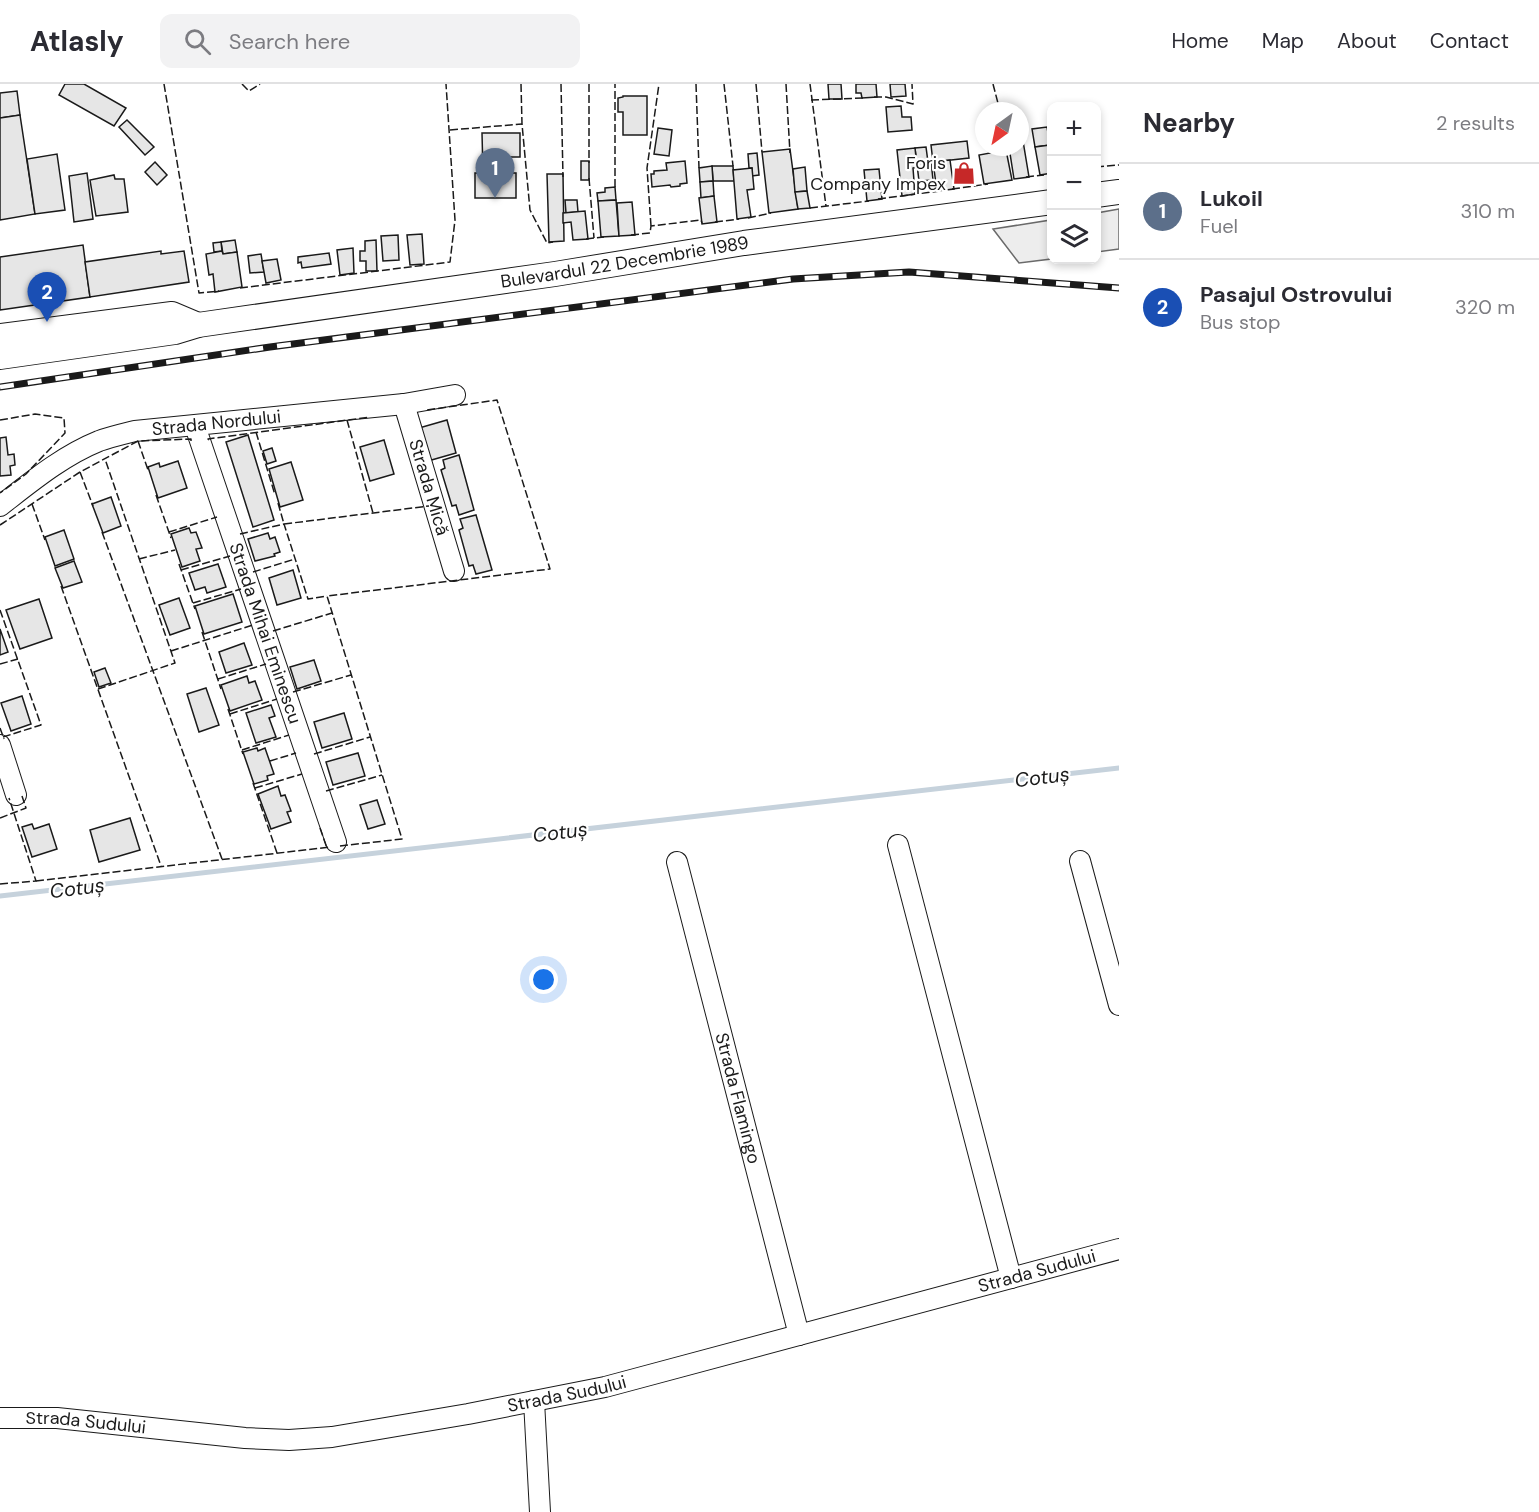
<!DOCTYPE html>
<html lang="en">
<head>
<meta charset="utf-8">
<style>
	:root { --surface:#fff; --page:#f2f2f3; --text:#2b2b33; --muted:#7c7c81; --line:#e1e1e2; --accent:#111827 }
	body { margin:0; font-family:"DM Sans",sans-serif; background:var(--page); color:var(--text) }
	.controls { position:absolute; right:18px; top:18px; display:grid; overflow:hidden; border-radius:12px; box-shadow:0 3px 9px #0003 }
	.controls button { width:54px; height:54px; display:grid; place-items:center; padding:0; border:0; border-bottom:2px solid var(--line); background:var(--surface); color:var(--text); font:30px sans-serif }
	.compass { position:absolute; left:975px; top:18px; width:54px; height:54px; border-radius:50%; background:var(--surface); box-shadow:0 3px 9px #0003; rotate:213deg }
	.you { position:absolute; left:544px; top:896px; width:21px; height:21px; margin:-15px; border:4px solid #fff; border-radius:50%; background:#1a73e8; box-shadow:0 0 0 9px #1a73e833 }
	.badge { display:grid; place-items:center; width:39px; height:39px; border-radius:50%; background:var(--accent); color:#fff; font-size:20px; font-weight:700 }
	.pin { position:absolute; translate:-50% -50px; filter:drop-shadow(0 2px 3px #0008) }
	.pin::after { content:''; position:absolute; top:32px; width:21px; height:18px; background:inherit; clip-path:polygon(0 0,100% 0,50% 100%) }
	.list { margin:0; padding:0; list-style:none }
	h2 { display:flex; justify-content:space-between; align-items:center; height:78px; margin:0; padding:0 24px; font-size:26px }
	h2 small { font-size:20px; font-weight:400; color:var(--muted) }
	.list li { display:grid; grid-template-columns:39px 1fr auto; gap:18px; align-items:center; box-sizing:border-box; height:96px; padding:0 24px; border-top:2px solid var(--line) }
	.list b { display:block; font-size:22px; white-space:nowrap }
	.list p { margin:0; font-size:20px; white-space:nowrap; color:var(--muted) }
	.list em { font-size:20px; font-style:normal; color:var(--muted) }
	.icon { flex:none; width:33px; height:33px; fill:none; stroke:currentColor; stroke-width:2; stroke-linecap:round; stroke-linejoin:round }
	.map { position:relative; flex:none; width:1119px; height:1428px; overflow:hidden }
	header { display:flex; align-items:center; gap:36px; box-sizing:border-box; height:84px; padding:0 30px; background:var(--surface); border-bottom:2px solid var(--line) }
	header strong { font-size:28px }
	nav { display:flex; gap:33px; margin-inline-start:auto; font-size:21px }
	.search { width:420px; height:54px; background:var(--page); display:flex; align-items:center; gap:15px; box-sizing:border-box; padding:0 21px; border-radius:12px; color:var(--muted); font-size:22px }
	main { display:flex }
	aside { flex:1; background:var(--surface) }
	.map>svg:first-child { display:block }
	.parking { fill:#ededed; stroke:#6a6a6a; stroke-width:1.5 }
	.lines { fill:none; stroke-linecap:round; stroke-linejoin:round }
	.stream { stroke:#c6d2dc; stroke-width:5 }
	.building { fill:#e6e6e6; stroke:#1a1a1a; stroke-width:1.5 }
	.minor-casing { stroke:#1a1a1a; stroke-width:22 }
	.major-casing { stroke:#1a1a1a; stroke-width:26 }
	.minor { stroke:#fff; stroke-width:20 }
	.major { stroke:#fff; stroke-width:24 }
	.rail-casing { stroke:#1a1a1a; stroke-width:7 }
	.rail { stroke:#fff; stroke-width:4.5; stroke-dasharray:14; stroke-linecap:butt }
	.fence { stroke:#1a1a1a; stroke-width:1.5; stroke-dasharray:8 3; stroke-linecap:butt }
	.labels { text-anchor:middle; stroke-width:4.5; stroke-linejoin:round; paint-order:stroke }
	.poi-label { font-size:18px; fill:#1a1a1a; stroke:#fff; text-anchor:end }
	.street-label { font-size:18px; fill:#1a1a1a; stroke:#fff }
	.water-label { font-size:20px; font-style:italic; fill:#1a1a1a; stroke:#fff }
</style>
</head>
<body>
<header>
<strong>Atlasly</strong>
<div class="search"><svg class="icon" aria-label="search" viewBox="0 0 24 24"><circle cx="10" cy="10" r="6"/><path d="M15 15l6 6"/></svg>Search here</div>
<nav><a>Home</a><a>Map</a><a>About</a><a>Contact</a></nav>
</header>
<main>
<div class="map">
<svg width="1119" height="1428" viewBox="0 0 1119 1428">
	<rect width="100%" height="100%" fill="#fff"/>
	<g class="parking">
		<path d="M 1119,125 L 1119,165 L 1097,168 L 1097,129 Z"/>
		<path d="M 1051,136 L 1051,175 L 1019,179 L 993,145 Z"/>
	</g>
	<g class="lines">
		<path class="stream" d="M 0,812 L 1119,684"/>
	</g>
	<g class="building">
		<path d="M 65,0 L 84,0 L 126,24 L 114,42 L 59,11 Z"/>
		<path d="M 828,0 L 841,0 L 842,15 L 829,15 Z"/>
		<path d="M 856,0 L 876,0 L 877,13 L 862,14 L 861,9 L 856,9 Z"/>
		<path d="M 890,0 L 905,0 L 906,12 L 891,13 Z"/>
		<path d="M 17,7 L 20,31 L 0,34 L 0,9 Z"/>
		<path d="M 623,12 L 647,12 L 647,51 L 623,51 L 623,28 L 618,28 L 618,14 L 623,13 Z"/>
		<path d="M 901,22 L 902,33 L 911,33 L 912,46 L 888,48 L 886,23 Z"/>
		<path d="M 20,31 L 35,130 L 0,136 L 0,34 Z"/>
		<path d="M 127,36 L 154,63 L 145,71 L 119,43 Z"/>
		<path d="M 1047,43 L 1050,61 L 1035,63 L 1032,45 Z"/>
		<path d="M 658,44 L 672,46 L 669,72 L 654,70 Z"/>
		<path d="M 482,49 L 520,49 L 520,73 L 506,73 L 506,89 L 516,89 L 516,114 L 475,114 L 475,89 L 483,89 Z"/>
		<path d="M 967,57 L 969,74 L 933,78 L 931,61 Z"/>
		<path d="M 1020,57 L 1023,57 L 1029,93 L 1014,95 L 1009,63 L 1020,63 Z"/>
		<path d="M 1050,61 L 1052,89 L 1040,91 L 1035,63 Z"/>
		<path d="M 926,63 L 928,78 L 931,77 L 933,96 L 919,97 L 915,64 Z"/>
		<path d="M 915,64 L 917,83 L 913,84 L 915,110 L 902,112 L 897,66 Z"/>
		<path d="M 790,65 L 798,125 L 769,129 L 762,68 Z"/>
		<path d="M 1006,66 L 1012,96 L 984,100 L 979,71 Z"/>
		<path d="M 757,69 L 759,91 L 752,92 L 752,84 L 749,84 L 748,70 Z"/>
		<path d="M 57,70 L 65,126 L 35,130 L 27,75 Z"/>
		<path d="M 950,76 L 954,105 L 937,107 L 933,78 Z"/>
		<rect x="581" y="77" width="8" height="19"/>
		<path d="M 685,77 L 687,99 L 680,100 L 680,102 L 671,103 L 670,101 L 652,103 L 651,90 L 654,90 L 654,87 L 667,86 L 666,79 Z"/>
		<path d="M 155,78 L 167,91 L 157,101 L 145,88 Z"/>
		<path d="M 712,82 L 733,82 L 734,97 L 713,97 Z"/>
		<path d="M 712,82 L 713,97 L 700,98 L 699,84 Z"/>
		<path d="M 805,83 L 807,107 L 795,108 L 793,85 Z"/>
		<path d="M 752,84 L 754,105 L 747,106 L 751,133 L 737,135 L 733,86 Z"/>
		<path d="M 879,85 L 882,115 L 867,117 L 864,86 Z"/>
		<path d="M 87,89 L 93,135 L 74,138 L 69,92 Z"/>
		<path d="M 547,90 L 563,90 L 564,157 L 549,158 Z"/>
		<path d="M 114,91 L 115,95 L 124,95 L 128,128 L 96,132 L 90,96 Z"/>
		<path d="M 713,97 L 714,112 L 701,114 L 700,98 Z"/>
		<path d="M 615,103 L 616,116 L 598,117 L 597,109 L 605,108 L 605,104 Z"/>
		<path d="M 807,107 L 810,124 L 798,125 L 795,108 Z"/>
		<path d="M 714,112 L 717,138 L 702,140 L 699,114 Z"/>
		<path d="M 565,116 L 577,116 L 578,128 L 566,129 Z"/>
		<path d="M 616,116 L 619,152 L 601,153 L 598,117 Z"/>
		<path d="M 632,118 L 635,151 L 619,152 L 617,119 Z"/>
		<path d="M 585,127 L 588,155 L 573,156 L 571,138 L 563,139 L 563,129 Z"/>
		<path d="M 422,150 L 424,180 L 410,181 L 407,151 Z"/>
		<path d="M 398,151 L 399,176 L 383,177 L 381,152 Z"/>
		<path d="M 235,156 L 237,168 L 223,170 L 221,158 Z"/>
		<path d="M 376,156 L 377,187 L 366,187 L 366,177 L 360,177 L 360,167 L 365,167 L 365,157 Z"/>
		<path d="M 221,158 L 222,167 L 214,168 L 213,159 Z"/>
		<path d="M 83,161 L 90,213 L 0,226 L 0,173 Z"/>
		<path d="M 353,164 L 354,189 L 340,191 L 337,166 Z"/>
		<path d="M 161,167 L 161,170 L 184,167 L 189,198 L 90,213 L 85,178 Z"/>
		<path d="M 222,167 L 223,170 L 237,168 L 242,203 L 215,208 L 213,190 L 209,191 L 206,170 Z"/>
		<path d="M 329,169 L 331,180 L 302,184 L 301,178 L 298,179 L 298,173 Z"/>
		<path d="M 261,170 L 264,188 L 250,189 L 248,172 Z"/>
		<path d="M 277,175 L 281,196 L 266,199 L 262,177 Z"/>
		<path d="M 447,336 L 456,369 L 428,377 L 419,344 Z"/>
		<path d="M 248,351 L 274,436 L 253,443 L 226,358 Z"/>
		<path d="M 6,353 L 8,371 L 14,370 L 15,381 L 10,382 L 11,391 L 0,392 L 0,354 Z"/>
		<path d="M 384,356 L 394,390 L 370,397 L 360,363 Z"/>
		<path d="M 272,364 L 276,377 L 267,380 L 263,367 Z"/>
		<path d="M 459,371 L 474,426 L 459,431 L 456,421 L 452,422 L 441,386 L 445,384 L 443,376 Z"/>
		<path d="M 178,377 L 187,404 L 158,414 L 148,383 L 159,379 L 160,383 Z"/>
		<path d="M 291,378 L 303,416 L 280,423 L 269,385 Z"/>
		<path d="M 111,413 L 121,442 L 103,449 L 92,420 Z"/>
		<path d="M 476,431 L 492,486 L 476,490 L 473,481 L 469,482 L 459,446 L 463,444 L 460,435 Z"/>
		<path d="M 189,444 L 191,449 L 196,448 L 202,464 L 196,465 L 200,477 L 182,483 L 171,450 Z"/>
		<path d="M 64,446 L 74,475 L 55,482 L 45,453 Z"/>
		<path d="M 268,449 L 270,455 L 275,453 L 280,468 L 274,470 L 275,472 L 255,477 L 248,455 Z"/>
		<path d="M 74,477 L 82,498 L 63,504 L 55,484 Z"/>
		<path d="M 218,480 L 226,503 L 207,509 L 205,503 L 195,506 L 189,489 Z"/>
		<path d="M 293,486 L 301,514 L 277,521 L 269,494 Z"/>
		<path d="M 233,510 L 242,538 L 204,550 L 195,522 Z"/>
		<path d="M 179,514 L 190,544 L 170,551 L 159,521 Z"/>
		<path d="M 39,515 L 52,554 L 20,565 L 6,526 Z"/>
		<path d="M 0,545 L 8,568 L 0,571 Z"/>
		<path d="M 244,559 L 252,581 L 226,589 L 219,568 Z"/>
		<path d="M 314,576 L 321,597 L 297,605 L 290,583 Z"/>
		<path d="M 105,584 L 111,599 L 99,603 L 94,588 Z"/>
		<path d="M 247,592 L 249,599 L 255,597 L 262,616 L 230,627 L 221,601 Z"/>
		<path d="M 206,604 L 219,641 L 199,648 L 187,610 Z"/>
		<path d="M 22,612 L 31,640 L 11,647 L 1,619 Z"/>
		<path d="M 271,621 L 275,632 L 269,634 L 276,653 L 256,659 L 246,629 Z"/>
		<path d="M 344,629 L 352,655 L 322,664 L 314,638 Z"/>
		<path d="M 257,664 L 258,667 L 265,664 L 274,690 L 267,692 L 268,696 L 254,700 L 243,668 Z"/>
		<path d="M 358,669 L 365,692 L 333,701 L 326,678 Z"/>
		<path d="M 278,702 L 281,712 L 285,711 L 291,727 L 287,728 L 291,738 L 271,745 L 258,710 Z"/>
		<path d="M 377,716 L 385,740 L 368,745 L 360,721 Z"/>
		<path d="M 130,734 L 140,766 L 99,778 L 90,746 Z"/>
		<path d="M 32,740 L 34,745 L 49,740 L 57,765 L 32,773 L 22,743 Z"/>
	</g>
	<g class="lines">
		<g class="minor-casing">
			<g id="minor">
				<path id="s1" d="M 404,320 L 454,487"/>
				<path id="s2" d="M 195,342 L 336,758"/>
				<path id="s3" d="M 0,422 C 31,398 62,372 99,357 C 110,353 123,350 135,347 L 404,320 L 455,311"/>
				<path d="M 0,661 L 16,711"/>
				<path d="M 898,761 L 1011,1194"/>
				<path d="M 1080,777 L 1119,921"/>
				<path id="s4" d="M 677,778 L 799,1251"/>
				<path d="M 534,1317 L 540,1428"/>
				<path id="s5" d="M 0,1334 L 57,1334 L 245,1354 L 289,1356 L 332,1353 L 468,1330 L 605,1303 L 1119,1165"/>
			</g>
		</g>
		<g class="major-casing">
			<g id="major">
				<path d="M 1096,111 L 1119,108"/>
				<path d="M 0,252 L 172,230 L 198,241"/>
				<path id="s6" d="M 0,273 L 175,248 L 198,241 L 555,190 L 744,159 L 1052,118"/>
			</g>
		</g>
		<use href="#minor" class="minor"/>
		<use href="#major" class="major"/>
		<g class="rail-casing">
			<path id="rail" d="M 0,303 L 270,263 L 793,195 L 909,188 L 1119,204"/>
		</g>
		<use href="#rail" class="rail"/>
		<g class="fence">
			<path d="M 164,0 L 199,209 L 219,207"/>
			<path d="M 242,0 L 249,7 L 260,0"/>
			<path d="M 521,0 L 522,40 L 530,126 L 547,159 L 553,158"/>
			<path d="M 561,0 L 563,93"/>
			<path d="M 589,0 L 589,79"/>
			<path d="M 696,0 L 699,84"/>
			<path d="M 724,0 L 733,82"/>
			<path d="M 756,0 L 762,68"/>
			<path d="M 786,0 L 790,69"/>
			<path d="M 810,0 L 826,122"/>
			<path d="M 993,0 L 1000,27"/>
			<path d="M 874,13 L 886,13 L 913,20 L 912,0"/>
			<path d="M 811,16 L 865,14"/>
			<path d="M 450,46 L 522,40"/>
			<path d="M 1096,83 L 1119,81"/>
			<path d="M 1026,93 L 1044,91"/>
			<path d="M 589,94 L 594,154"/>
			<path d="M 615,103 L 615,0"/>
			<path d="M 952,105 L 988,100"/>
			<path d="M 878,115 L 940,107"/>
			<path d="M 810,124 L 869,117"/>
			<path d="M 748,134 L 771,129"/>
			<path d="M 715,138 L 739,135"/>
			<path d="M 651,142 L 647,84 L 659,0"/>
			<path d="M 631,151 L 650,149 L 651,142 L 701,136 L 702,139"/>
			<path d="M 586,155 L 604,153"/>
			<path d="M 240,204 L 450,178 L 455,136 L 446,0"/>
			<path d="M 0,336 L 35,330 L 64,334 L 65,349 L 26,390 L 0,409"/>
			<path d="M 347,336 L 373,429"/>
			<path d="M 256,348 L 275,411"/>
			<path d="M 209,356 L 208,355 L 370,333"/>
			<path d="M 138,357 L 148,386"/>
			<path d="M 80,388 L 93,422"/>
			<path d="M 156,411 L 171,454"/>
			<path d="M 278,419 L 284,440 L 429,422"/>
			<path d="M 32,420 L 45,456"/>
			<path d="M 0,441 L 80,388 L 138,357 L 191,355 L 191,357"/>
			<path d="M 102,448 L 222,775"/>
			<path d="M 169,448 L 217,433"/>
			<path d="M 240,450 L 284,440 L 308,515 L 327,512"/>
			<path d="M 139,475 L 175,466"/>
			<path d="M 179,480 L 195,525"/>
			<path d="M 181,486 L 230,472"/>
			<path d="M 253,488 L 295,475"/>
			<path d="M 61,502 L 161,782"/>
			<path d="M 193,519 L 241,505"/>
			<path d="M 0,526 L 41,641 L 3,653"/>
			<path d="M 273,547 L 332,529"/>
			<path d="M 202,548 L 221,605"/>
			<path d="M 171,567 L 253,541"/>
			<path d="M 0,580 L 18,575"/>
			<path d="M 218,595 L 266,580"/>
			<path d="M 98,605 L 175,579 L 105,375"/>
			<path d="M 293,608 L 351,591"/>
			<path d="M 228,625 L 243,670"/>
			<path d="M 230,630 L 277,615"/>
			<path d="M 0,644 L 4,655"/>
			<path d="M 242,666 L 289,651"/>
			<path d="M 314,670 L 370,653"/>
			<path d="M 270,677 L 296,669"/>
			<path d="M 253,699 L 277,769"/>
			<path d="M 255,704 L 302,690"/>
			<path d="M 326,707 L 382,691"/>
			<path d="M 0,734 L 26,724 L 22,712"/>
			<path d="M 320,744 L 327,764"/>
			<path d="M 340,762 L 402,755 L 327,512 L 550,485 L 497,316 L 427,326"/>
			<path d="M 36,797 L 331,763"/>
			<path d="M 0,800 L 36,797 L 9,714"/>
		</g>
	</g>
	<defs>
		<g id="shop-bare" transform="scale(1.8)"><path d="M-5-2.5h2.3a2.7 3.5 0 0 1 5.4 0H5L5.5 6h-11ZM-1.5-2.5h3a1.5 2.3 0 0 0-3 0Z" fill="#c62828" stroke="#fff" stroke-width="2.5" paint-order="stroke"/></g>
	</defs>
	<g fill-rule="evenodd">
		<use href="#shop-bare" x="964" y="89"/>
	</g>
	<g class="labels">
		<g class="poi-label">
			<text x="946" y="85">Foris<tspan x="946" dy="21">Company Impex</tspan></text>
		</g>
		<g class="street-label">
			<text dy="6" stroke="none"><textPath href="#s6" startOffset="632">Bulevardul 22 Decembrie 1989</textPath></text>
			<text dy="6" stroke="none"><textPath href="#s3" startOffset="238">Strada Nordului</textPath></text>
			<text dy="6" stroke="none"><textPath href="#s1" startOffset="87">Strada Mică</textPath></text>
			<text dy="6" stroke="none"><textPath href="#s2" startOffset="219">Strada Mihai Eminescu</textPath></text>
			<text dy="6" stroke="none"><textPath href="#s4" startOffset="244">Strada Flamingo</textPath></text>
			<text dy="6" stroke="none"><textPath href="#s5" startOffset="1058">Strada Sudului</textPath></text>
			<text dy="6" stroke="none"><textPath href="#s5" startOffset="572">Strada Sudului</textPath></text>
			<text dy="6" stroke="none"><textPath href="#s5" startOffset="86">Strada Sudului</textPath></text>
		</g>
		<g class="water-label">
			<text transform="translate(1042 693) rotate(-7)" y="7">Cotuș</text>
			<text transform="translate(560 748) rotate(-7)" y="7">Cotuș</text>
			<text transform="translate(77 804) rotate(-7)" y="7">Cotuș</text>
		</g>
	</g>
</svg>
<div class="controls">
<button>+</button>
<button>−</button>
<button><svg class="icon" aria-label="layers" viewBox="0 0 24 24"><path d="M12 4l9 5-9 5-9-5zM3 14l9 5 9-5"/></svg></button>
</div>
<svg class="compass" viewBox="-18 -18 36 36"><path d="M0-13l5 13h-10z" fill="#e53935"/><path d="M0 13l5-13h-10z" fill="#7c7c81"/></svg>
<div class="you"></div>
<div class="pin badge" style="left:495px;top:114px;background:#5c6f8a">1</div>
<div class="pin badge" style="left:47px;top:238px;background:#1a4fb4">2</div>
</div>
<aside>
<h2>Nearby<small>2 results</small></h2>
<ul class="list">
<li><span class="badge" style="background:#5c6f8a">1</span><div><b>Lukoil</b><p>Fuel</p></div><em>310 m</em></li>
<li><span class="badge" style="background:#1a4fb4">2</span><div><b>Pasajul Ostrovului</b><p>Bus stop</p></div><em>320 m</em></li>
</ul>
</aside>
</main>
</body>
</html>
